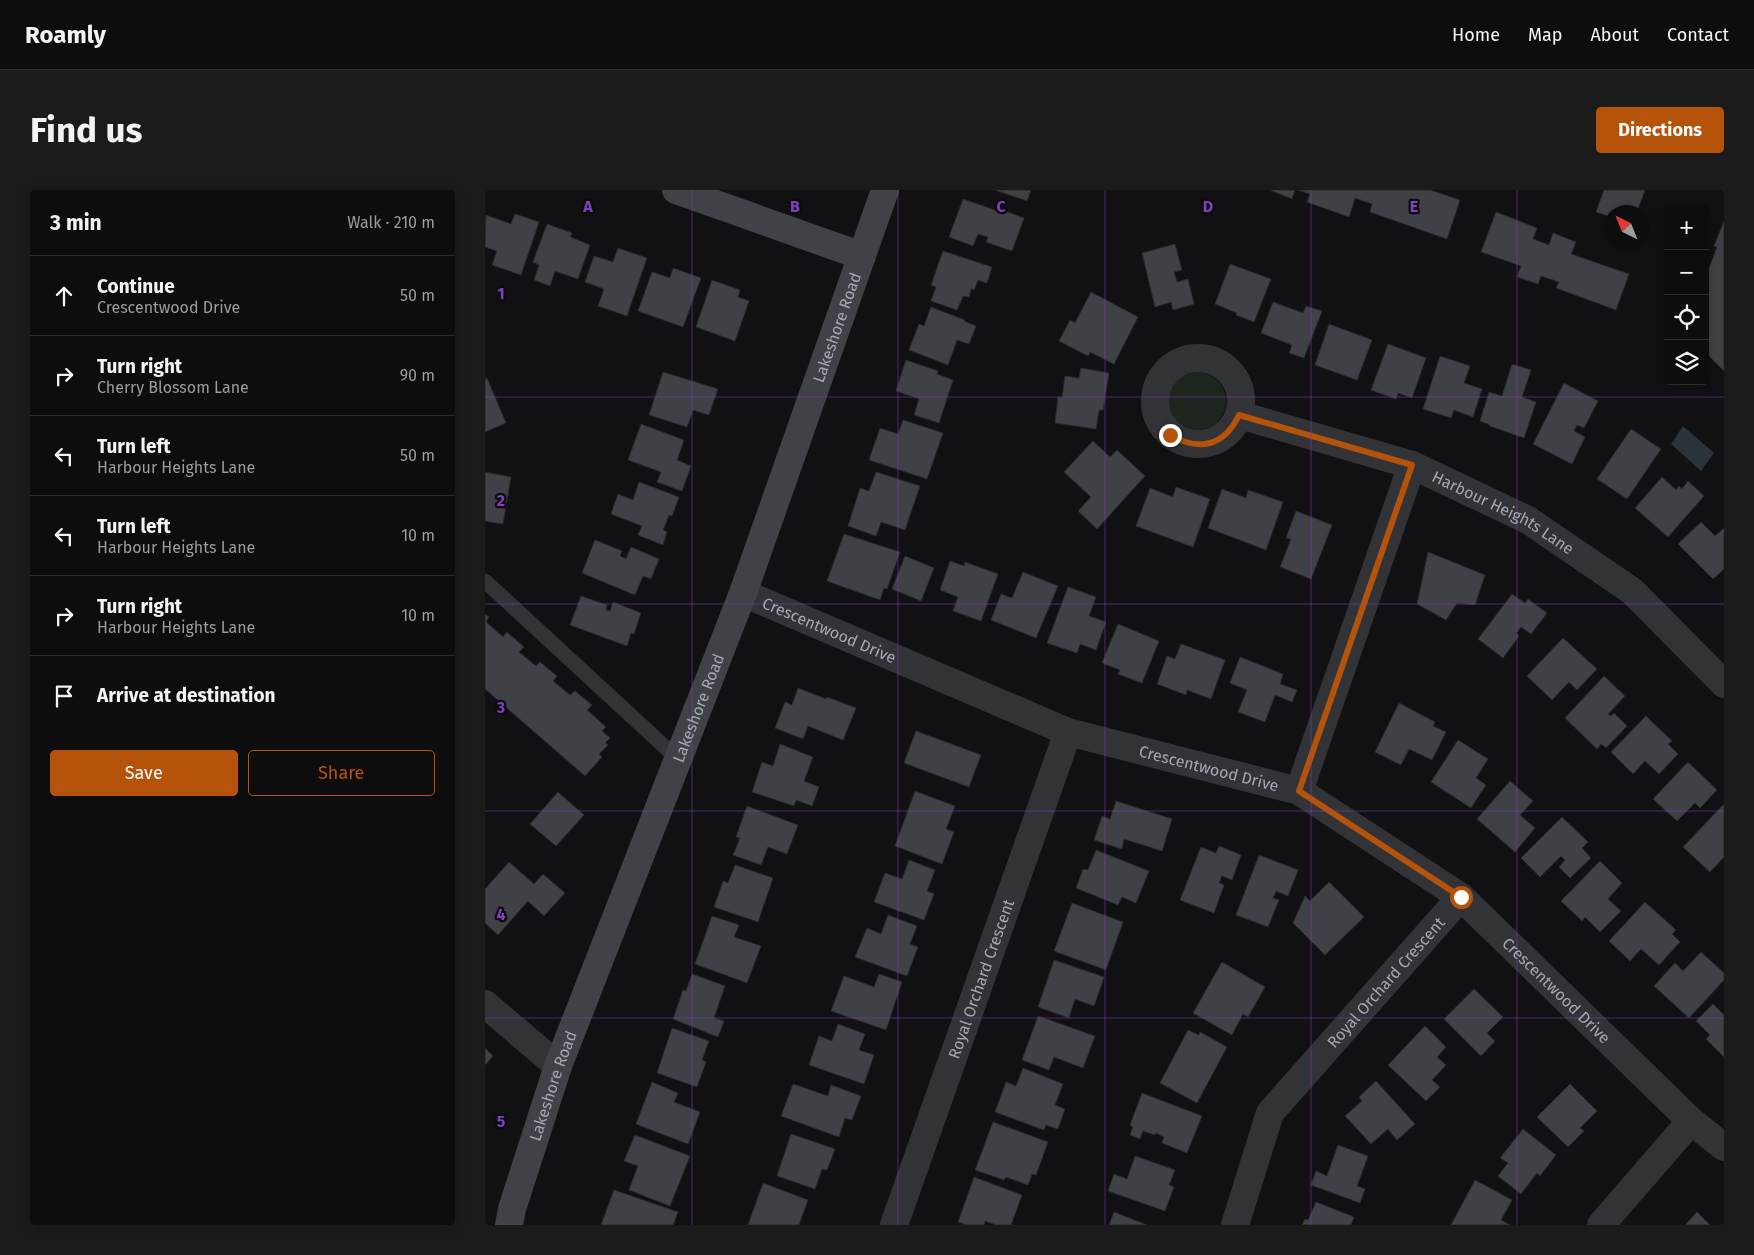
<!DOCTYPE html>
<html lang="en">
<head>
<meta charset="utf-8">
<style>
	:root { --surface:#0d0d0e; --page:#1b1b1c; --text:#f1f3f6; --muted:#9a9c9e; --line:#2d2d2e; --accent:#b45309 }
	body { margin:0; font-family:"Fira Sans",sans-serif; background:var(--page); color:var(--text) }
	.controls { position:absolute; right:15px; top:15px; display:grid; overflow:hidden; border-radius:5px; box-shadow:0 2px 12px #0003 }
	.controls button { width:45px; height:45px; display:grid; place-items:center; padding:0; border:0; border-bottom:1px solid var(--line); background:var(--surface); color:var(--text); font:25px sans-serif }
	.compass { position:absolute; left:1119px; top:15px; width:45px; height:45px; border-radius:50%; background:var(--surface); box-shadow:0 2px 12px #0003; rotate:317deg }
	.stop { position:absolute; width:15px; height:15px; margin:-11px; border:4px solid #b45309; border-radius:50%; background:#fff }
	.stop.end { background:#b45309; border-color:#fff; box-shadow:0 1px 5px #0008 }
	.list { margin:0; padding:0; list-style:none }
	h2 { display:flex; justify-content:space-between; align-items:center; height:65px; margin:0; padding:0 20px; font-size:21px }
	h2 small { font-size:16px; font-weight:400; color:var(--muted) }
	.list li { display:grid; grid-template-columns:32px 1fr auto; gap:15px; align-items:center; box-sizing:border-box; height:80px; padding:0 20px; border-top:1px solid var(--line) }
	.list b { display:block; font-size:19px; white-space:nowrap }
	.list p { margin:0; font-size:16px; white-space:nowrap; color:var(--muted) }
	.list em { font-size:16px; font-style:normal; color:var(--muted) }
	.actions { display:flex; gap:10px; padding:15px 20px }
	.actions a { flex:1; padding:11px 0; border:1px solid var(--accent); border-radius:5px; text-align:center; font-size:18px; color:var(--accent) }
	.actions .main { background:var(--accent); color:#fff }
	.icon { flex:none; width:28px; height:28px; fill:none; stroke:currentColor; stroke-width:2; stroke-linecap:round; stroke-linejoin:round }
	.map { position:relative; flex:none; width:1239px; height:1035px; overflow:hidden; border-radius:5px }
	header { display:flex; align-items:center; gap:30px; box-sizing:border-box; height:70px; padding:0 25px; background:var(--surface); border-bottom:1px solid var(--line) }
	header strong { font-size:24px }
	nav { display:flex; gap:28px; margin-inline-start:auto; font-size:18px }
	.intro { display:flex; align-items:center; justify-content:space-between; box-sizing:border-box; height:120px; padding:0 30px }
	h1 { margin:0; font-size:35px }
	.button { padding:12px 22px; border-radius:5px; background:var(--accent); color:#fff; font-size:18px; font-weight:700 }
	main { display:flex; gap:30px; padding:0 30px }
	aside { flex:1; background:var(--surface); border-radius:5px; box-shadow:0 2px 12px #0003 }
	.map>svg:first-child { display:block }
	.green { fill:#1e251e }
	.water { fill:#2b343a }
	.building { fill:#404146; stroke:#2b2b2f }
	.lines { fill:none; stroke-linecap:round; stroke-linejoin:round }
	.lane { stroke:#323337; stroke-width:15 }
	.street { stroke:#323337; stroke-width:28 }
	.secondary { stroke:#404247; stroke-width:28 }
	.route { stroke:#b45309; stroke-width:6 }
	.grid { fill:none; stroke:#813fbd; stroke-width:1; stroke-opacity:0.55 }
	.labels { text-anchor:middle; stroke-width:4.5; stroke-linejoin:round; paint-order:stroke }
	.street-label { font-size:16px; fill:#a3a8b3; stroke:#0c0c0e }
	.grid-label { font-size:16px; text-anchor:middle; font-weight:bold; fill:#813fbd; stroke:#0c0c0e; stroke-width:4.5; stroke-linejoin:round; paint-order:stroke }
</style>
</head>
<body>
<header>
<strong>Roamly</strong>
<nav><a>Home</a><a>Map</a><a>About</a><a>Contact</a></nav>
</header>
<div class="intro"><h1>Find us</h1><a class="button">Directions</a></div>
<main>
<aside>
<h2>3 min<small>Walk · 210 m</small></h2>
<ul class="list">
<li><svg class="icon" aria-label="ahead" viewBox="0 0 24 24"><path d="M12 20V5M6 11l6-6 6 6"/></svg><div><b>Continue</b><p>Crescentwood Drive</p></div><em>50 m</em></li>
<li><svg class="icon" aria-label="right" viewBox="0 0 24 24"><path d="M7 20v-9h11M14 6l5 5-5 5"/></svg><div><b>Turn right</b><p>Cherry Blossom Lane</p></div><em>90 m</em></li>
<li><svg class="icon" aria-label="left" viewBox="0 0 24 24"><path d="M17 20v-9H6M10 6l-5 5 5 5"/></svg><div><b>Turn left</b><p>Harbour Heights Lane</p></div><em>50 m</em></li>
<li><svg class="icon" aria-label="left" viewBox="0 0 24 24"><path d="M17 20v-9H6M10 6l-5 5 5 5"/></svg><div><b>Turn left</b><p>Harbour Heights Lane</p></div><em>10 m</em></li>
<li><svg class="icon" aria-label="right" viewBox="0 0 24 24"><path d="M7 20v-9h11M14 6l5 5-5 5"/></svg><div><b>Turn right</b><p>Harbour Heights Lane</p></div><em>10 m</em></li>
<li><svg class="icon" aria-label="arrive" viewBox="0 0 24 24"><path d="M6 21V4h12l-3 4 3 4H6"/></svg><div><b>Arrive at destination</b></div></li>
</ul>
<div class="actions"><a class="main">Save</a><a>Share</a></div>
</aside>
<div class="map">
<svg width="1239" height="1035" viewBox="0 0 1239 1035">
	<rect width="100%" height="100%" fill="#111113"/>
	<circle class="green" cx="712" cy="211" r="29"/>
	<path class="water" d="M 1198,236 L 1229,263 L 1216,281 L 1186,254 Z"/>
	<g class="building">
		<path d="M 510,0 L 546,0 L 542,11 Z"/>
		<path d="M 785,0 L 810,0 L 807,9 Z"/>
		<path d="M 813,0 L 945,0 L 975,10 L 962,49 L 885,22 L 887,14 L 870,8 L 864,27 L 822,12 L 825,4 Z"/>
		<path d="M 1119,0 L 1160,0 L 1152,22 L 1126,22 L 1126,27 L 1111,22 Z"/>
		<path d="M 478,9 L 513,21 L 514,19 L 539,28 L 527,61 L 501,52 L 503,47 L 493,44 L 488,56 L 464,47 Z"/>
		<path d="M 1011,22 L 1052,38 L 1048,49 L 1064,55 L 1068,43 L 1091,52 L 1086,64 L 1144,84 L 1131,120 L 1071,98 L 1074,92 L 1056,86 L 1053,94 L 1032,87 L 1036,76 L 996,62 Z"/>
		<path d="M 30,24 L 54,32 L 36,85 L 7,75 L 12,61 L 0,57 L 1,25 L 26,34 Z"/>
		<path d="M 1239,31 L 1239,181 L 1224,166 L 1221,168 L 1220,167 L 1220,89 L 1232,57 L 1229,56 Z"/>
		<path d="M 62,34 L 87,43 L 85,47 L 105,55 L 93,89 L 70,81 L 65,96 L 49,90 L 54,75 L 48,72 Z"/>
		<path d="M 690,54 L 697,80 L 689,82 L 692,92 L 703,89 L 709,114 L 688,120 L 686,112 L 670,117 L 657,63 Z"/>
		<path d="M 133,58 L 162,68 L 142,126 L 113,116 L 119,99 L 100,92 L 109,66 L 128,72 Z"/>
		<path d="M 458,61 L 507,77 L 502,93 L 493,90 L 489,100 L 486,99 L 484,107 L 478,106 L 472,120 L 446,111 L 451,97 L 446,95 Z"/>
		<path d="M 745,74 L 786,89 L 769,132 L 751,125 L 752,123 L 730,114 Z"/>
		<path d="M 188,78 L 216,88 L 198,137 L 153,121 L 167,82 L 185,88 Z"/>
		<path d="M 227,90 L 255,100 L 253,107 L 264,111 L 250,151 L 211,137 Z"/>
		<path d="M 606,102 L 653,127 L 629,174 L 605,162 L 603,166 L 574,151 L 585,130 L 590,133 Z"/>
		<path d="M 788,112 L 818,123 L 821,116 L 837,121 L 819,168 L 804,163 L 807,155 L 776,143 Z"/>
		<path d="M 446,117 L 480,130 L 479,131 L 491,136 L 484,154 L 472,150 L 463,175 L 424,160 L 434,134 L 439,136 Z"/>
		<path d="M 844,134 L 887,150 L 872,190 L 830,175 Z"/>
		<path d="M 903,154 L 941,168 L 927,208 L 913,203 L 911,209 L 886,200 Z"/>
		<path d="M 955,166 L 985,176 L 979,193 L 997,199 L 988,227 L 969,220 L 966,228 L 938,219 Z"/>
		<path d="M 421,170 L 453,181 L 452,184 L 468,190 L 454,233 L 429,225 L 434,209 L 411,201 Z"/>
		<path d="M 1027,174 L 1046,180 L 1037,207 L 1051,212 L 1039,248 L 1005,236 L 1005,235 L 995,231 L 1004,202 L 1017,206 Z"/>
		<path d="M 596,178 L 624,183 L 618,220 L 614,220 L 611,239 L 570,233 L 573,207 L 577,208 L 580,186 L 594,188 Z"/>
		<path d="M 178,182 L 233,199 L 224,225 L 208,220 L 202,237 L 164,225 Z"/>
		<path d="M 2,188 L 21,233 L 0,242 L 0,189 Z"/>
		<path d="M 1079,193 L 1113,211 L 1099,238 L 1092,235 L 1089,241 L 1100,247 L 1087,274 L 1048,254 Z"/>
		<path d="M 418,230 L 458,243 L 442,289 L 384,270 L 395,238 L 413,244 Z"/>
		<path d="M 156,234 L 199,250 L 192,270 L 206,276 L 197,301 L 172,292 L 176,282 L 143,270 Z"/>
		<path d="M 1146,239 L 1176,259 L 1142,309 L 1112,289 Z"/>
		<path d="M 608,251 L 625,267 L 632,260 L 660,286 L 612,339 L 593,321 L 606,307 L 579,282 Z"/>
		<path d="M 0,282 L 26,287 L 18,334 L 0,331 Z"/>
		<path d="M 391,282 L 435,296 L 420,340 L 396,332 L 391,346 L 363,336 L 375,298 L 384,301 Z"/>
		<path d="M 1177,287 L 1191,300 L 1194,296 L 1197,299 L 1203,291 L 1219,306 L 1183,347 L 1150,318 Z"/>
		<path d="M 154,292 L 194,307 L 187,326 L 184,325 L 178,340 L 182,342 L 178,355 L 153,345 L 157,336 L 126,324 L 133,304 L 148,310 Z"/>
		<path d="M 691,297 L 725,309 L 708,357 L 651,336 L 665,298 L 688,307 Z"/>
		<path d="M 737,299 L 761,308 L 763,300 L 798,312 L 781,360 L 723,338 Z"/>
		<path d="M 811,321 L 847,335 L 826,389 L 795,377 L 806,349 L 801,348 Z"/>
		<path d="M 1216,332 L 1230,346 L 1239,338 L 1239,379 L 1228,389 L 1193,354 Z"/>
		<path d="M 359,344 L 415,362 L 402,399 L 399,398 L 395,410 L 342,391 Z"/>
		<path d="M 110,350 L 137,361 L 135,366 L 141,369 L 146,357 L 174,369 L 166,389 L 158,386 L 150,405 L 97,383 Z"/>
		<path d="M 943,362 L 1000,385 L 990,415 L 972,413 L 961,430 L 932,414 Z"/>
		<path d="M 420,366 L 449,378 L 436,411 L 407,399 Z"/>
		<path d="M 465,371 L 479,376 L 480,372 L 513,384 L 496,431 L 468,421 L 473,407 L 455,400 Z"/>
		<path d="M 538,382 L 573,396 L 551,448 L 506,430 L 516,404 L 527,408 Z"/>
		<path d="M 583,397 L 611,407 L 604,426 L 621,432 L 611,460 L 595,454 L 592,463 L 562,453 Z"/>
		<path d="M 1027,404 L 1040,413 L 1043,409 L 1062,423 L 1046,444 L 1036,437 L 1031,443 L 1034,446 L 1018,468 L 993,449 Z"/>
		<path d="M 96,406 L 122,415 L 121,420 L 125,421 L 128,412 L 156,423 L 149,444 L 146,443 L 142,456 L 85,435 Z"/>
		<path d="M 0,424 L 4,427 L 1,432 L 18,447 L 22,442 L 39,457 L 34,462 L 51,476 L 55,472 L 72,486 L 68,491 L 85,505 L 90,501 L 107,515 L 102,520 L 121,537 L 117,541 L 125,548 L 120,553 L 123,555 L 114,564 L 117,567 L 100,586 L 0,499 Z"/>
		<path d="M 633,434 L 674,451 L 657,493 L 633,484 L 635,480 L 617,473 Z"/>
		<path d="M 1078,448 L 1112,479 L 1092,500 L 1084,492 L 1067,510 L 1042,486 Z"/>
		<path d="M 696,454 L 740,470 L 726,509 L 702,500 L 701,505 L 672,494 L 682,466 L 690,469 Z"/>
		<path d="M 755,467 L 798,484 L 795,494 L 812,500 L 807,512 L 790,505 L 780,532 L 753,522 L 762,500 L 745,493 Z"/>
		<path d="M 1119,486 L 1140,506 L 1123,524 L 1126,526 L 1129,523 L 1142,536 L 1121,558 L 1116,554 L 1112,559 L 1080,528 Z"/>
		<path d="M 313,498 L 341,509 L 342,507 L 371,518 L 358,550 L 323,536 L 318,549 L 290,538 L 300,512 L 307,515 Z"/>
		<path d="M 914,513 L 950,532 L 948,536 L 961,542 L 947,570 L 924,559 L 916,575 L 890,562 Z"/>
		<path d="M 1161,526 L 1187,551 L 1183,554 L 1193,564 L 1174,584 L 1160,571 L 1148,584 L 1126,562 Z"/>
		<path d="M 431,541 L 496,565 L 484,597 L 419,573 Z"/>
		<path d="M 973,550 L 1003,569 L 991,588 L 1001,595 L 986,618 L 946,592 Z"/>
		<path d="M 295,554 L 328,567 L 319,591 L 334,597 L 327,616 L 311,610 L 309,616 L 267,602 L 277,572 L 288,576 Z"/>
		<path d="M 1203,572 L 1232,600 L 1215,618 L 1210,613 L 1192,631 L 1168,609 Z"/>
		<path d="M 1025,591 L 1048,611 L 1035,625 L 1050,638 L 1030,662 L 992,629 Z"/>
		<path d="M 430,601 L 470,616 L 461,639 L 469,642 L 457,674 L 410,656 Z"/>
		<path d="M 73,602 L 99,625 L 71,656 L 45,634 Z"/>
		<path d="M 631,611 L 687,629 L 677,661 L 639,649 L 637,659 L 609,650 L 617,626 L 625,629 Z"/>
		<path d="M 1239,614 L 1239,667 L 1225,682 L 1198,657 Z"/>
		<path d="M 262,616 L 313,635 L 302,664 L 283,657 L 276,675 L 248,665 L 255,648 L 251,647 Z"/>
		<path d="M 1077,627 L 1103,652 L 1097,658 L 1106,668 L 1085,688 L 1074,677 L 1080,670 L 1076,666 L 1055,687 L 1036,668 Z"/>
		<path d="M 734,656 L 756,665 L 747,690 L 737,686 L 734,693 L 739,695 L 729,723 L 695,710 L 716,657 L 731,663 Z"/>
		<path d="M 611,660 L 664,681 L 651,713 L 637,707 L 633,715 L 591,698 L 598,679 L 603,680 Z"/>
		<path d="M 774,665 L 813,680 L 803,706 L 791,701 L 788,708 L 794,710 L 783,737 L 751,725 Z"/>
		<path d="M 424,670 L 450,680 L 442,701 L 449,704 L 439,730 L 389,712 L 400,683 L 417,689 Z"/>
		<path d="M 1115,671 L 1137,693 L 1123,709 L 1136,721 L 1115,742 L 1100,727 L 1097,731 L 1076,711 Z"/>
		<path d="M 24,672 L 49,694 L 58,684 L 80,703 L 59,726 L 43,711 L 13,745 L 0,733 L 0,699 Z"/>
		<path d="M 250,675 L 288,688 L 273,732 L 229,717 L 238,691 L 243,693 Z"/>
		<path d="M 844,692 L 879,727 L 840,765 L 808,733 L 820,706 L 825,711 Z"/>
		<path d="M 1160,712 L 1191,740 L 1187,744 L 1195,752 L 1174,775 L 1156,759 L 1145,771 L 1124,751 Z"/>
		<path d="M 587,713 L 638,732 L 621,780 L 569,761 Z"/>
		<path d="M 403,725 L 432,736 L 425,754 L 433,757 L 422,786 L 370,767 L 382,738 L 396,744 Z"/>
		<path d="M 227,726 L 254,735 L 249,747 L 276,756 L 262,793 L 210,774 Z"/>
		<path d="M 1216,762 L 1239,783 L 1239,790 L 1204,828 L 1169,796 L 1190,773 L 1198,781 Z"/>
		<path d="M 569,770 L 619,787 L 609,816 L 590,809 L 584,828 L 553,817 Z"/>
		<path d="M 737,772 L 780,797 L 763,827 L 758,824 L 747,845 L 708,823 Z"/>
		<path d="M 207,784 L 240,796 L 229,828 L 239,831 L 233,847 L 188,829 L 198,800 L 201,801 Z"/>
		<path d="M 394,784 L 417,792 L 401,840 L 346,821 L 359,786 L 389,797 Z"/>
		<path d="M 989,799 L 1018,827 L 1002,843 L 1010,851 L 996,866 L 959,829 Z"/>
		<path d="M 1228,814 L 1239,825 L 1239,867 L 1221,849 L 1225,845 L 1211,831 Z"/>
		<path d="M 553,826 L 610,846 L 598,878 L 569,867 L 564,880 L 537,870 Z"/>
		<path d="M 353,834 L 380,844 L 374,860 L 389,865 L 379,894 L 324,875 L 334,846 L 347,851 Z"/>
		<path d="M 940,836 L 961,857 L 952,867 L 961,875 L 947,890 L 955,897 L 941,911 L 903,875 Z"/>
		<path d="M 187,838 L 224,851 L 217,870 L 221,872 L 212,897 L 172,883 Z"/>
		<path d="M 703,840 L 714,845 L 715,842 L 742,857 L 712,913 L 675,893 Z"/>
		<path d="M 0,858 L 8,866 L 0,875 Z"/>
		<path d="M 538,878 L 578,894 L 570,915 L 580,919 L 573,939 L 561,935 L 559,940 L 510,922 L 521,892 L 531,896 Z"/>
		<path d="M 891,891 L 930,934 L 912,950 L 903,939 L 886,954 L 860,926 L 877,911 L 874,907 Z"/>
		<path d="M 167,892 L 193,903 L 189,912 L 215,922 L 203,954 L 151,934 Z"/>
		<path d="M 308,894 L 343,906 L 346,895 L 376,906 L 367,930 L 360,928 L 354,947 L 296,926 Z"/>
		<path d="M 1085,894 L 1112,921 L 1095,938 L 1099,941 L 1083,957 L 1052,927 Z"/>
		<path d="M 657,903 L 717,926 L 702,963 L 677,953 L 679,947 L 671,943 L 670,945 L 658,941 L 655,949 L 645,945 L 648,937 L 645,935 Z"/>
		<path d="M 508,932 L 563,952 L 551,985 L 547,984 L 543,995 L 521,987 L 519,990 L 490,980 Z"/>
		<path d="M 1038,939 L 1071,965 L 1055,986 L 1052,983 L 1036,1004 L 1013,986 L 1023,973 L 1015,968 Z"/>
		<path d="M 306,944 L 350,959 L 342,980 L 337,979 L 330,999 L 292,986 Z"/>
		<path d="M 150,945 L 205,966 L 185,1016 L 144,1000 L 153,976 L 139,971 Z"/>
		<path d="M 853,955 L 883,966 L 872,996 L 880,999 L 875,1013 L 826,995 L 831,981 L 842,986 Z"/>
		<path d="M 650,966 L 690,980 L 684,995 L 689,997 L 680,1021 L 623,1001 L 629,984 L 642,989 Z"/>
		<path d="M 489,987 L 537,1005 L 526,1035 L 511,1035 L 500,1031 L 499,1035 L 482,1035 L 473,1032 Z"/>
		<path d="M 990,990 L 1027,1010 L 1016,1030 L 1025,1035 L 966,1035 Z"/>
		<path d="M 278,993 L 323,1010 L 314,1035 L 263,1035 Z"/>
		<path d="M 129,1000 L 193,1022 L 188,1035 L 116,1035 Z"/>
		<path d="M 831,1012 L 869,1027 L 866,1035 L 817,1035 L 820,1029 L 823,1030 Z"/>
		<path d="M 629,1022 L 662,1035 L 624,1035 Z"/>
		<path d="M 1212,1022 L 1225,1035 L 1200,1035 Z"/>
	</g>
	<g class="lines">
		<path class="lane" d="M 0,391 L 193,569"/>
		<g class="street">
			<circle cx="713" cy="211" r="43"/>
			<path id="s1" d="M 755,225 L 927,275 L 1043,330 L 1147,401 L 1239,494"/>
			<path id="s2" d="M 258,403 L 583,542 L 814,601 L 976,707 L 1206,931 L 1239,957"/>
			<path d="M 814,601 L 927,275"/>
			<path d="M 0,814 L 73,876"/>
			<path id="s3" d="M 409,1035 L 583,542"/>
			<path id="s4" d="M 750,1035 L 785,923 L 976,707"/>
			<path d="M 1116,1035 L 1206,931"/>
		</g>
		<g class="secondary">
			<path d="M 191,0 L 377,66"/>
			<path id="s5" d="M 24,1035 L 27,1019 L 73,876 L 258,403 L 400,0"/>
		</g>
	</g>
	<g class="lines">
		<path class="route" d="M 685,245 C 715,262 739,256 754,225 L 927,275 L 814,601 L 976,707"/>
	</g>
	<path class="grid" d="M 207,0 L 207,1035M 413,0 L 413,1035M 620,0 L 620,1035M 826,0 L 826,1035M 1032,0 L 1032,1035M 0,207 L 1239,207M 0,414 L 1239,414M 0,621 L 1239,621M 0,828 L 1239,828"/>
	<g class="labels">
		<g class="street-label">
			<text dy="6" stroke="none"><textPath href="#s5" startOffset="956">Lakeshore Road</textPath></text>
			<text dy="6" stroke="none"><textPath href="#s1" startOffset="282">Harbour Heights Lane</textPath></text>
			<text dy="6" stroke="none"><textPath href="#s2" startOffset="94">Crescentwood Drive</textPath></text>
			<text dy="6" stroke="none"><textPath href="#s5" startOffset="551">Lakeshore Road</textPath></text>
			<text dy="6" stroke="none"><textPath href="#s2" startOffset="499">Crescentwood Drive</textPath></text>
			<text dy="6" stroke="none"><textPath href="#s3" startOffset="261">Royal Orchard Crescent</textPath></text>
			<text dy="6" stroke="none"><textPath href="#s4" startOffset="292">Royal Orchard Crescent</textPath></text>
			<text dy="6" stroke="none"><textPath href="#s2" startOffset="919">Crescentwood Drive</textPath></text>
			<text dy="6" stroke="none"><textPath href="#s5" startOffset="146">Lakeshore Road</textPath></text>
		</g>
	</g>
	<g class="grid-label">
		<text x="103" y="22">A</text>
		<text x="310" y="22">B</text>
		<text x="516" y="22">C</text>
		<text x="723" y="22">D</text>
		<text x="929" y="22">E</text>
		<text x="16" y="109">1</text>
		<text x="16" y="316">2</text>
		<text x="16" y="523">3</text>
		<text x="16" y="730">4</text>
		<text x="16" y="937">5</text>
	</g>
</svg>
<div class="controls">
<button>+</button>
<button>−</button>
<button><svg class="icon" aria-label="locate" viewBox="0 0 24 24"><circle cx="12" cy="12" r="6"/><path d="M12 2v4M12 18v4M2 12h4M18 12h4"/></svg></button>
<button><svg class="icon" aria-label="layers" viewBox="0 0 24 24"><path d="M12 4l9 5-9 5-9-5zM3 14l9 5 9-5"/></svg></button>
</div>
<svg class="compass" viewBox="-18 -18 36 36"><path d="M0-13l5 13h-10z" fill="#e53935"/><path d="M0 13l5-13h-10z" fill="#9a9c9e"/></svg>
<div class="stop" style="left:976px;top:707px"></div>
<div class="stop end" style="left:685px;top:245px"></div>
</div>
</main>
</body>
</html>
